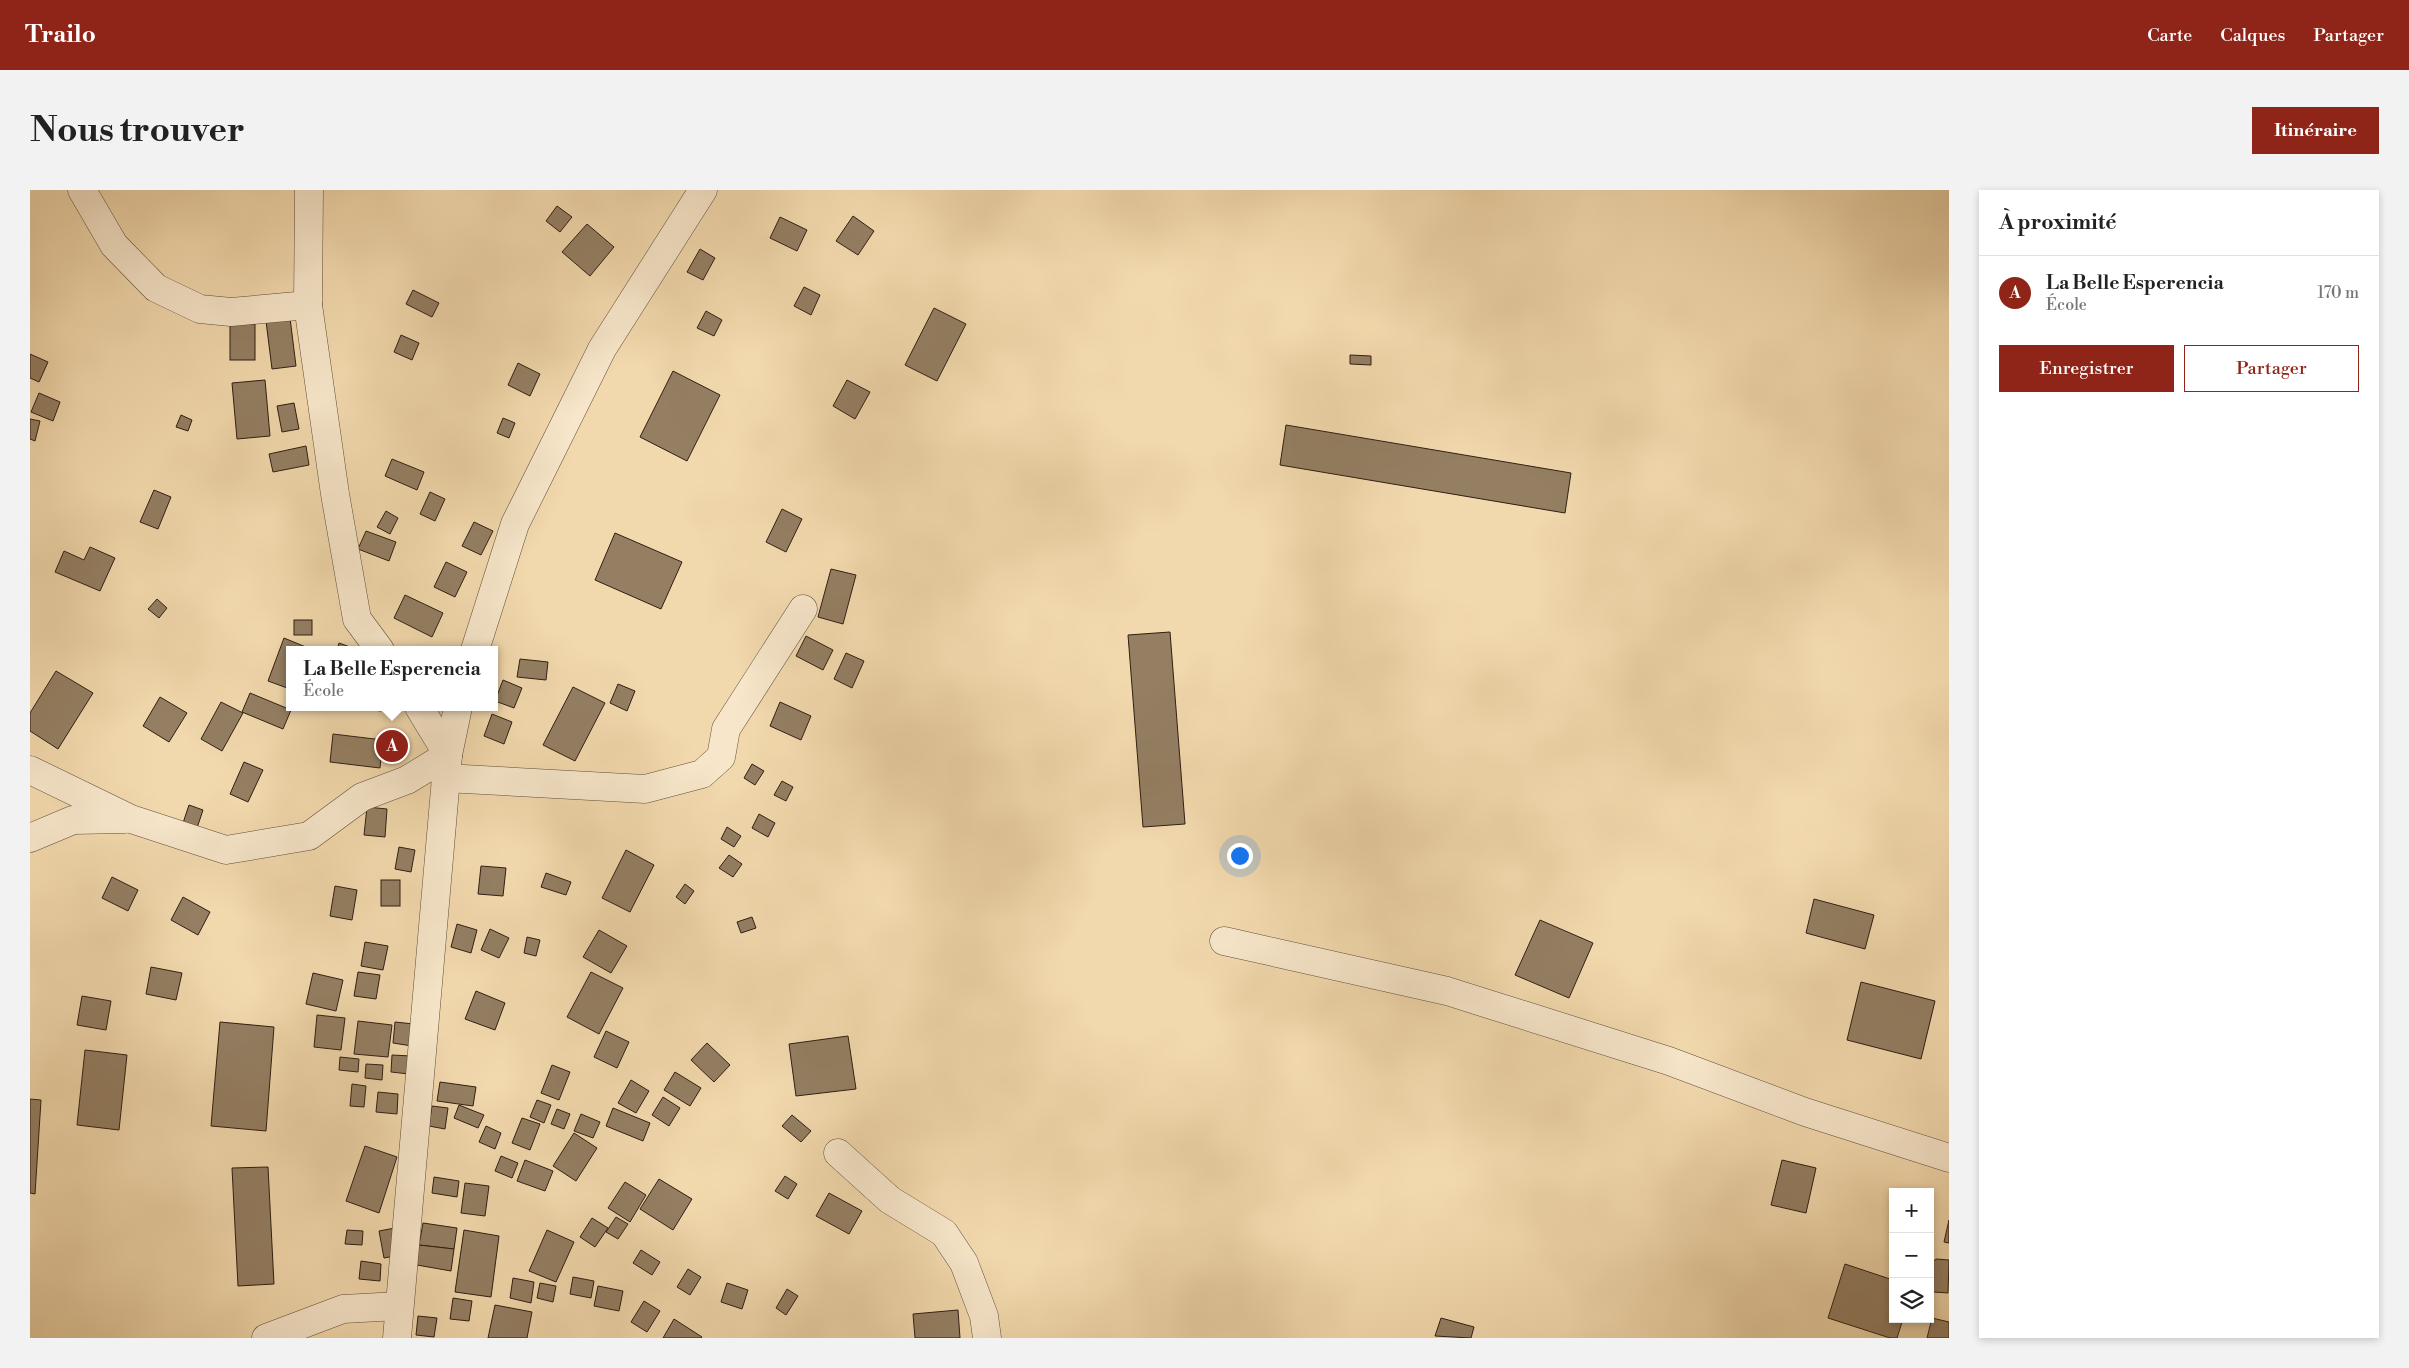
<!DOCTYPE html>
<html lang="fr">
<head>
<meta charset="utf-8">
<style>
	:root { --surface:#fff; --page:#f2f2f2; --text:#222; --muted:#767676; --line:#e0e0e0; --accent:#8f2418 }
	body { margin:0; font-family:"Libre Bodoni",serif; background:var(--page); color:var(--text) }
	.controls { position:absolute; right:15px; bottom:15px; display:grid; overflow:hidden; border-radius:0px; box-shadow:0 2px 8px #0003 }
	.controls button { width:45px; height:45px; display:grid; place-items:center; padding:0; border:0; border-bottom:1px solid var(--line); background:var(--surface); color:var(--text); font:25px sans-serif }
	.you { position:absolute; left:1209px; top:665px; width:18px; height:18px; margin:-12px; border:4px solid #fff; border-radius:50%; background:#1a73e8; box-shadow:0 0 0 8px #1a73e833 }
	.badge { display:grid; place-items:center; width:32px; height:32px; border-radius:50%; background:var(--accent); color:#fff; font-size:16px; font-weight:700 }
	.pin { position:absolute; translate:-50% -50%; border:2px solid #fff; box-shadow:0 1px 5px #0006 }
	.popup { position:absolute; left:256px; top:456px; width:212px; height:65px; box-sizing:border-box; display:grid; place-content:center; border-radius:0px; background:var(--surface); filter:drop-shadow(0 1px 4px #0005); font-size:16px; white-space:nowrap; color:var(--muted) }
	.popup b { font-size:19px; color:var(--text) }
	.popup::after { content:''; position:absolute; left:50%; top:100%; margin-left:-10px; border:10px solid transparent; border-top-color:var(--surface) }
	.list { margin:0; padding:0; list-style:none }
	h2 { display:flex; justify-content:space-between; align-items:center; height:65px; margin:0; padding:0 20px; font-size:21px }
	h2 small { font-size:16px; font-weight:400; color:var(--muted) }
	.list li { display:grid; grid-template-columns:32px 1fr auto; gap:15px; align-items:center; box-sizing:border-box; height:75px; padding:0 20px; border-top:1px solid var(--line) }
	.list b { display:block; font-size:19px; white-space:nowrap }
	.list p { margin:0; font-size:16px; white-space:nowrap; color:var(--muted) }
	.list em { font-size:16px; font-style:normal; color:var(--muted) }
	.actions { display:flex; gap:10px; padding:15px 20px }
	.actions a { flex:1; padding:11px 0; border:1px solid var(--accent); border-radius:0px; text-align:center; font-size:18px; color:var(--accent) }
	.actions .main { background:var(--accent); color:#fff }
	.icon { flex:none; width:28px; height:28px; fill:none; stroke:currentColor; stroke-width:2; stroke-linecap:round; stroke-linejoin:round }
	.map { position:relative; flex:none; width:1919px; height:1148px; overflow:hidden; border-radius:0px }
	header { display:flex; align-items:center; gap:30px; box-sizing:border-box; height:70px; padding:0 25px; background:var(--accent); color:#fff }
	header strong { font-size:24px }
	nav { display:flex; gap:28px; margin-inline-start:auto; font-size:18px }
	.intro { display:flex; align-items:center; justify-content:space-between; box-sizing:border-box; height:120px; padding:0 30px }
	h1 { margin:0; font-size:35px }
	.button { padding:12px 22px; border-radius:0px; background:var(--accent); color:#fff; font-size:18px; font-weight:700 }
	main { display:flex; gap:30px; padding:0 30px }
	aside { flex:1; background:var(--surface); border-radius:0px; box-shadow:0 2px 8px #0003 }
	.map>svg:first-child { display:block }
	.building { fill:#947f63; stroke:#2f1e13 }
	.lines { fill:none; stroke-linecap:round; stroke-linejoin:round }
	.minor-casing { stroke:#604d3a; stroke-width:29 }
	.minor { stroke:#f7e6ca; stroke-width:28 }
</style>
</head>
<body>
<header>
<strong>Trailo</strong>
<nav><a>Carte</a><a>Calques</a><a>Partager</a></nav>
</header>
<div class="intro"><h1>Nous trouver</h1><a class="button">Itinéraire</a></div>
<main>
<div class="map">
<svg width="1919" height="1148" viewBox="0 0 1919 1148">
	<rect width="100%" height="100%" fill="#f2d9ad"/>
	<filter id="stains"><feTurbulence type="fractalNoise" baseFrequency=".004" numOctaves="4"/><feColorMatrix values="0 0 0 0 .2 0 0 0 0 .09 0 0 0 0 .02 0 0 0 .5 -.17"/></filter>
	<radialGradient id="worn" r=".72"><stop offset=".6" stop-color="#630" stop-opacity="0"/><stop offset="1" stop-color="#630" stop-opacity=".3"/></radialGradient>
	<g class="building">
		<path d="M 527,16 L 542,27 L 530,42 L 516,31 Z"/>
		<path d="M 823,26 L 844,41 L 828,65 L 806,51 Z"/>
		<path d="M 750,27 L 777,40 L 767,61 L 740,48 Z"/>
		<path d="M 557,34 L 584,57 L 560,86 L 532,62 Z"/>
		<path d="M 670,59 L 685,68 L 673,90 L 657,82 Z"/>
		<path d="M 774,97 L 790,105 L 781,125 L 764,116 Z"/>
		<path d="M 383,100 L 409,113 L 402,127 L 376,114 Z"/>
		<path d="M 904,118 L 936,134 L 907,191 L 875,175 Z"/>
		<path d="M 676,121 L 692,130 L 684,146 L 667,138 Z"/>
		<path d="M 260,128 L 266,176 L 242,179 L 236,131 Z"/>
		<rect x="200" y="134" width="25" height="36"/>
		<path d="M 371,145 L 389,153 L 382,170 L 364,162 Z"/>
		<path d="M 0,164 L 18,172 L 9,192 L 0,188 Z"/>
		<path d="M 1320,165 L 1341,166 L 1341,175 L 1320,174 Z"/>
		<path d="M 488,173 L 510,184 L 500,206 L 478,195 Z"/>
		<path d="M 643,181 L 690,205 L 657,271 L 610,247 Z"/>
		<path d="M 235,190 L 240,246 L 207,249 L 202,193 Z"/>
		<path d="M 817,190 L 840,202 L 825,229 L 803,216 Z"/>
		<path d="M 9,203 L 30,212 L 23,231 L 1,222 Z"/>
		<path d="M 264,213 L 269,239 L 252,242 L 247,216 Z"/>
		<path d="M 151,225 L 162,230 L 158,241 L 146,237 Z"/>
		<path d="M 473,228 L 485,233 L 479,248 L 467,243 Z"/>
		<path d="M 0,229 L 10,231 L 5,251 L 0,249 Z"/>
		<path d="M 1256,235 L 1541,283 L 1535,323 L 1250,275 Z"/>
		<path d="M 276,256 L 279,275 L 243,282 L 239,264 Z"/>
		<path d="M 362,269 L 394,282 L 387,300 L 355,286 Z"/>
		<path d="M 124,300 L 141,307 L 128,339 L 110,332 Z"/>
		<path d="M 400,302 L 415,309 L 405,331 L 390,324 Z"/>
		<path d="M 752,319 L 772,329 L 756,362 L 736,352 Z"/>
		<path d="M 356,321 L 368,328 L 360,344 L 347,337 Z"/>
		<path d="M 444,332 L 463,341 L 451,365 L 432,356 Z"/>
		<path d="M 336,341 L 366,352 L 359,371 L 328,359 Z"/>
		<path d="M 585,343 L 652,372 L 631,419 L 565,390 Z"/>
		<path d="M 60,357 L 85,368 L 70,401 L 25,382 L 34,361 L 54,370 Z"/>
		<path d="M 416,372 L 437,382 L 425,407 L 404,397 Z"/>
		<path d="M 801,379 L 826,385 L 813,434 L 788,427 Z"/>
		<path d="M 375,405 L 413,423 L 402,447 L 364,428 Z"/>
		<path d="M 127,409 L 137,418 L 129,428 L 118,419 Z"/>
		<rect x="264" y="430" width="18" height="15"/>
		<path d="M 1140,442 L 1155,634 L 1113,637 L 1098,445 Z"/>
		<path d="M 776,446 L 803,460 L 793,480 L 766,466 Z"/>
		<path d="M 254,448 L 283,460 L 260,460 L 260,499 L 238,491 Z"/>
		<path d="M 309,453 L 328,460 L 307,460 Z"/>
		<path d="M 816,463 L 834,471 L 822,498 L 804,489 Z"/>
		<path d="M 490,469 L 518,472 L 516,490 L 487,487 Z"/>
		<path d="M 26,481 L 63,503 L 28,559 L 0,541 L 0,523 Z"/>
		<path d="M 473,490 L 492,498 L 484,518 L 465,511 Z"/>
		<path d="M 588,494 L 605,501 L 597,521 L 580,513 Z"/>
		<path d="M 543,497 L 575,513 L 545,571 L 513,555 Z"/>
		<path d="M 220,503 L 261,520 L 253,539 L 212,522 Z"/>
		<path d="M 130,507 L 157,523 L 139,552 L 113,536 Z"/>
		<path d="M 191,512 L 213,523 L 192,561 L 171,549 Z"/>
		<path d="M 750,512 L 781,526 L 771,550 L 740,536 Z"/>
		<path d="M 321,517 L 351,517 L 351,521 Z"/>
		<path d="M 462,524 L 482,532 L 474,554 L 454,546 Z"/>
		<path d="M 303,544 L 353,550 L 350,578 L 300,572 Z"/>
		<path d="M 214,572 L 233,580 L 218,612 L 200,604 Z"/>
		<path d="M 722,574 L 734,581 L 725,595 L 714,588 Z"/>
		<path d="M 752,591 L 763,597 L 756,611 L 744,605 Z"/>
		<path d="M 159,615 L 173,620 L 167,638 L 153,633 Z"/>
		<path d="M 337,617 L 357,619 L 355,647 L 334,645 Z"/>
		<path d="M 729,624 L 745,633 L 738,647 L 722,638 Z"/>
		<path d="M 697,637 L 711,646 L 704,657 L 691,649 Z"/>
		<path d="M 369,657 L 385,660 L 381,682 L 365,679 Z"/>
		<path d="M 596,660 L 624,675 L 600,722 L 572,708 Z"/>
		<path d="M 699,665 L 712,674 L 703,687 L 689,678 Z"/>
		<path d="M 451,676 L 476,678 L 473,706 L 448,704 Z"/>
		<path d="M 516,683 L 541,692 L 536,705 L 511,697 Z"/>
		<path d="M 82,687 L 108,700 L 98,721 L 72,708 Z"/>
		<rect x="351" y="690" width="19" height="26"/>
		<path d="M 655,694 L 664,701 L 655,714 L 646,707 Z"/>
		<path d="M 305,696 L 327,700 L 322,730 L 300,726 Z"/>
		<path d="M 153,707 L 180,722 L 168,745 L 141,730 Z"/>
		<path d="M 1784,709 L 1844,725 L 1835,759 L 1776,743 Z"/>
		<path d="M 722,727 L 726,738 L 711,743 L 707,732 Z"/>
		<path d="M 1510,730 L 1563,753 L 1539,808 L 1485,785 Z"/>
		<path d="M 427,734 L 447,740 L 441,763 L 421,757 Z"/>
		<path d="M 460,739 L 479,748 L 469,768 L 451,760 Z"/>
		<path d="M 569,740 L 597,756 L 581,783 L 553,767 Z"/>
		<path d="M 497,747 L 510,750 L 506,766 L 494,763 Z"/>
		<path d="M 335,752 L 358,756 L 353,780 L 331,776 Z"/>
		<path d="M 121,777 L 152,783 L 146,810 L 116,804 Z"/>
		<path d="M 328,782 L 350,785 L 346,809 L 324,806 Z"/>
		<path d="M 561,782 L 593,798 L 569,844 L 537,827 Z"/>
		<path d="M 283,783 L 313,790 L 306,821 L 276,814 Z"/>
		<path d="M 1831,792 L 1905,811 L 1891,869 L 1817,850 Z"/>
		<path d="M 446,801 L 475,813 L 465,840 L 435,829 Z"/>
		<path d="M 52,806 L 81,811 L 76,840 L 47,835 Z"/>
		<path d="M 287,825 L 315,828 L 311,860 L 284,857 Z"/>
		<path d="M 328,831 L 362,835 L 358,867 L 324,864 Z"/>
		<path d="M 190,832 L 244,837 L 236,941 L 181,936 Z"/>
		<path d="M 365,832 L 384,834 L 382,856 L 363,853 Z"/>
		<path d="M 576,841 L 599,852 L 587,878 L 564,867 Z"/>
		<path d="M 818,846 L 826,899 L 766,906 L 759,854 Z"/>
		<path d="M 677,853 L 700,875 L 684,892 L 661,870 Z"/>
		<path d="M 55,860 L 97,865 L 89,940 L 47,935 Z"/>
		<path d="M 362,865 L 381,866 L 379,884 L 361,882 Z"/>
		<path d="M 310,867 L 329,869 L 328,882 L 309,880 Z"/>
		<path d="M 336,874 L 353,875 L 352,890 L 335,888 Z"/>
		<path d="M 522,875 L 540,882 L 529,910 L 511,903 Z"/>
		<path d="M 645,882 L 671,898 L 660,916 L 634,900 Z"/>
		<path d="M 601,890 L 619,901 L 606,923 L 588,913 Z"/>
		<path d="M 410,892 L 446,897 L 443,916 L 407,911 Z"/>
		<path d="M 322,894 L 336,896 L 334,917 L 320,916 Z"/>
		<path d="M 348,902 L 368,904 L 367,924 L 346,922 Z"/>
		<path d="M 633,907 L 650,918 L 639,936 L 622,925 Z"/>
		<path d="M 0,909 L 11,910 L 5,1004 L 0,1003 Z"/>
		<path d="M 507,910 L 521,915 L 514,933 L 500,927 Z"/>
		<path d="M 429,915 L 454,925 L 448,938 L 424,928 Z"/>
		<path d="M 402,916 L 418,918 L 415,939 L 399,936 Z"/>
		<path d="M 583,918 L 620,933 L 613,951 L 576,936 Z"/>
		<path d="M 527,919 L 540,924 L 534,939 L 521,934 Z"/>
		<path d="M 551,924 L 570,932 L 563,948 L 544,941 Z"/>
		<path d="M 762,925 L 781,941 L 771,952 L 752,936 Z"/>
		<path d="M 492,928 L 510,934 L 500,960 L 482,953 Z"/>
		<path d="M 456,936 L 471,943 L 465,959 L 449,952 Z"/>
		<path d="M 544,943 L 567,958 L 546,991 L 523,976 Z"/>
		<path d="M 335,956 L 367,967 L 349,1023 L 316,1011 Z"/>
		<path d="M 471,966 L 488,973 L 482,988 L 465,981 Z"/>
		<path d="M 495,970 L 523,981 L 515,1001 L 487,991 Z"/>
		<path d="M 1752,970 L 1786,978 L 1776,1023 L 1741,1015 Z"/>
		<path d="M 238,977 L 244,1094 L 208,1096 L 202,978 Z"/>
		<path d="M 755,986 L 767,994 L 758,1009 L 745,1001 Z"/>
		<path d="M 404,987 L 429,991 L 427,1007 L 402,1003 Z"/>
		<path d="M 629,989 L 662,1009 L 643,1040 L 610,1019 Z"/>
		<path d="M 595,992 L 616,1005 L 600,1032 L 578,1018 Z"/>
		<path d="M 435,993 L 459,996 L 455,1026 L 431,1023 Z"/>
		<path d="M 799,1003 L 832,1021 L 819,1044 L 786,1026 Z"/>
		<path d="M 586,1027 L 598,1034 L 588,1049 L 576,1042 Z"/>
		<path d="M 562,1028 L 578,1038 L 565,1057 L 550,1047 Z"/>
		<path d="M 1919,1030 L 1919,1053 L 1914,1052 Z"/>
		<path d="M 393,1033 L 427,1038 L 424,1059 L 389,1055 Z"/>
		<path d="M 365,1038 L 370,1065 L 354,1068 L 349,1041 Z"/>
		<path d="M 317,1040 L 333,1041 L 332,1055 L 315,1054 Z"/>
		<path d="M 434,1040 L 469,1046 L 461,1107 L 425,1102 Z"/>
		<path d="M 517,1040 L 544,1052 L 526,1092 L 499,1081 Z"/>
		<path d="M 389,1055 L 424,1059 L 421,1081 L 387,1075 Z"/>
		<path d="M 611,1060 L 630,1072 L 622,1085 L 603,1073 Z"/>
		<path d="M 1906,1069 L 1919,1070 L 1918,1103 L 1904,1102 L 1900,1098 L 1900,1074 Z"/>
		<path d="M 331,1071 L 351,1074 L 350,1091 L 329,1089 Z"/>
		<path d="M 1815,1074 L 1863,1090 L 1863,1129 L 1873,1129 L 1867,1148 L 1860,1148 L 1798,1128 Z"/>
		<path d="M 658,1079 L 671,1087 L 660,1105 L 647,1097 Z"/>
		<path d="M 543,1087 L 564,1091 L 561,1108 L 540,1104 Z"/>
		<path d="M 483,1088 L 504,1092 L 501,1113 L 480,1108 Z"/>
		<path d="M 510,1093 L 526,1096 L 523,1112 L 507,1108 Z"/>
		<path d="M 697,1093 L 718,1100 L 712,1119 L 691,1112 Z"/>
		<path d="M 568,1096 L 593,1101 L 589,1121 L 564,1116 Z"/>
		<path d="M 757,1099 L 768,1106 L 756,1125 L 746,1118 Z"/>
		<path d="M 423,1108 L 442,1111 L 439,1131 L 420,1129 Z"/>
		<path d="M 614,1111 L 630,1121 L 617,1142 L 601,1132 Z"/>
		<path d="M 465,1115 L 502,1122 L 497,1148 L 458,1148 Z"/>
		<path d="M 928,1120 L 930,1148 L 885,1148 L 883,1124 Z"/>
		<path d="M 388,1126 L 407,1128 L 404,1147 L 386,1145 Z"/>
		<path d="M 1411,1128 L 1444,1137 L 1441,1148 L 1405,1146 Z"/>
		<path d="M 1902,1128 L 1919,1132 L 1919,1148 L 1897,1148 Z"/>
		<path d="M 644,1129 L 672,1147 L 671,1148 L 633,1148 Z"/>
	</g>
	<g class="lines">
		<g class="minor-casing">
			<g id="minor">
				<path d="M 52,0 L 84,55 L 126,98 L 170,119 L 201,122 L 278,115"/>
				<path d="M 279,0 L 278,115 L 305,304 L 327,429 L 350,460"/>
				<path d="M 445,460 L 485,334 L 572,159 L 673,0"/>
				<path d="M 389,517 L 418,565"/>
				<path d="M 0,580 L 101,629 L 196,660 L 279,646 L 332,607 L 377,590 L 418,565"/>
				<path d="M 415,588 L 615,599 L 672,584 L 691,567 L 696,539 L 773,419"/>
				<path d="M 0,648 L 43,630 L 95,629"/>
				<path d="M 1194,751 L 1417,801 L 1639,871 L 1775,922 L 1919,968"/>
				<path d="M 808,963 L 860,1010 L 914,1043 L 934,1073 L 954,1126 L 957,1148"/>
				<path d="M 236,1148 L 313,1119 L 369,1116"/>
				<path d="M 367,1148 L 418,565 L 428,517"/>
			</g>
		</g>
		<use href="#minor" class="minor"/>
	</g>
	<rect width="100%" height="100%" filter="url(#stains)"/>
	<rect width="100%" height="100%" fill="url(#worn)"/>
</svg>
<div class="controls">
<button>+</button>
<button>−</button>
<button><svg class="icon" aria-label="layers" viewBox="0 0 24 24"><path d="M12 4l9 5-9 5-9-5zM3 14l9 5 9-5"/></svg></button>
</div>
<div class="you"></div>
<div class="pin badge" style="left:362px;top:556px">A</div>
<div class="popup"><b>La Belle Esperencia</b>École</div>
</div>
<aside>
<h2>À proximité<small></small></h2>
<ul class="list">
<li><span class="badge">A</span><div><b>La Belle Esperencia</b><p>École</p></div><em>170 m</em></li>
</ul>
<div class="actions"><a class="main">Enregistrer</a><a>Partager</a></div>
</aside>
</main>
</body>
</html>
